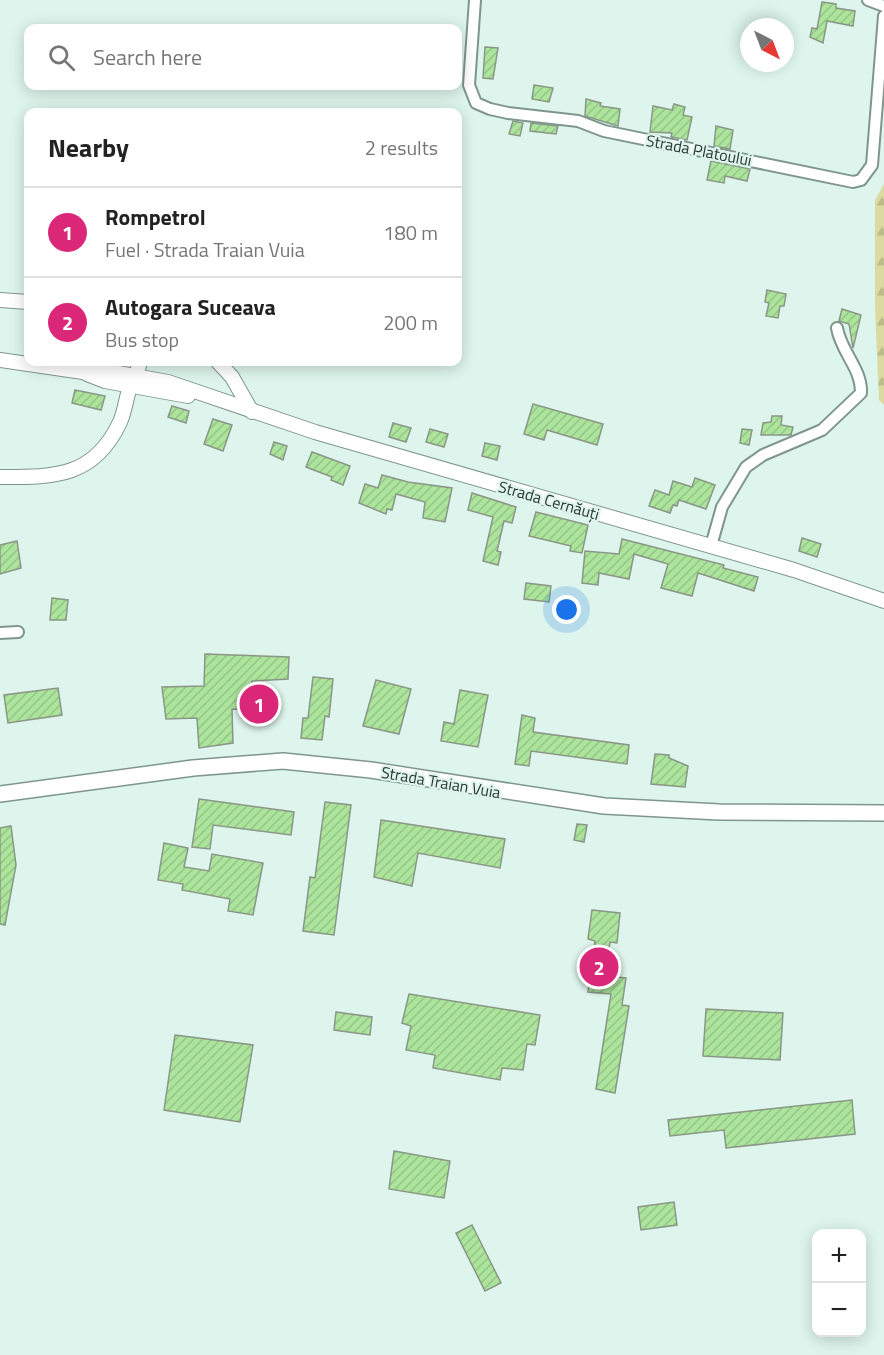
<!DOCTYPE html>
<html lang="en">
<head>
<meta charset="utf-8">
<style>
	:root { --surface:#fff; --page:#f6f6f6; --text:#222; --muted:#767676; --line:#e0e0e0; --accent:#db2777 }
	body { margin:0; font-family:"Titillium Web",sans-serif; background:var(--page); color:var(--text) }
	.controls { position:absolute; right:18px; bottom:18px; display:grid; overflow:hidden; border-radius:12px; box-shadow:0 3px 15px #0003 }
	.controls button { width:54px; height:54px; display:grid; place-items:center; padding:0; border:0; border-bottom:2px solid var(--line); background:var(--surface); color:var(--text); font:30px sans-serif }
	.compass { position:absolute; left:740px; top:18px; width:54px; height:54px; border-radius:50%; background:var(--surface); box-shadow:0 3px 15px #0003; rotate:138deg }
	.you { position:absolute; left:567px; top:610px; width:21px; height:21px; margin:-15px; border:4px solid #fff; border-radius:50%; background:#1a73e8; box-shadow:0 0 0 9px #1a73e833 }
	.badge { display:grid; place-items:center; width:39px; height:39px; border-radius:50%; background:var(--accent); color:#fff; font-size:20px; font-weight:700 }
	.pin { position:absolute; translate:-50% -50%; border:3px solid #fff; box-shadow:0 2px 6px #0006 }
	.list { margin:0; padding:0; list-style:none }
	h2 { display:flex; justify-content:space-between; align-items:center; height:78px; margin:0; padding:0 24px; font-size:26px }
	h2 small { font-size:20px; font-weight:400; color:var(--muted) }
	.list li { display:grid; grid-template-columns:39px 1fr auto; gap:18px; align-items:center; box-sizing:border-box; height:90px; padding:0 24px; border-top:2px solid var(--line) }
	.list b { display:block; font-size:22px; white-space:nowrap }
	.list p { margin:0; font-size:20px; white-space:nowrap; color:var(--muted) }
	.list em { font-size:20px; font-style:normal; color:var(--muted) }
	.icon { flex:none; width:33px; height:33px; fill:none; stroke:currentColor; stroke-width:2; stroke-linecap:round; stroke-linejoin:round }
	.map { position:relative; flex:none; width:884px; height:1355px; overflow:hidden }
	.search { position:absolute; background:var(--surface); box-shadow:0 3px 15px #0003; left:24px; top:24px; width:438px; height:66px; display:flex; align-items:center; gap:15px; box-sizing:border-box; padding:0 21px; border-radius:12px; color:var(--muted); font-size:22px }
	.panel { position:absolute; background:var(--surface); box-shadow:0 3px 15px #0003; left:24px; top:108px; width:438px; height:258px; border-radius:12px }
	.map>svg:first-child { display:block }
	.forest { fill:url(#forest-firs) }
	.building { fill:url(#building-hatch); stroke:#8a9786; stroke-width:1.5 }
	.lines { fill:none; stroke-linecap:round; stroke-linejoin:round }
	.minor-casing { stroke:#7f968d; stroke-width:14 }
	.tertiary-casing { stroke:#7f968d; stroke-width:16 }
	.secondary-casing { stroke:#7f968d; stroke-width:18 }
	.minor { stroke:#fff; stroke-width:10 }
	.tertiary { stroke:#fff; stroke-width:14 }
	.secondary { stroke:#fff; stroke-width:15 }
	.labels { text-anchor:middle; stroke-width:4.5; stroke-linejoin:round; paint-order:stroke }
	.street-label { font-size:16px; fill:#2e3734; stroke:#ddf5ec }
</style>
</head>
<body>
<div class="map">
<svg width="884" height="1355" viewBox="0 0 884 1355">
	<defs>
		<pattern id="forest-firs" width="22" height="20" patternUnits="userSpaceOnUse" patternTransform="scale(1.5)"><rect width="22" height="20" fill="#dbdaa0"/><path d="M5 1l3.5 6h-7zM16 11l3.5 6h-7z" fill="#bcbc8a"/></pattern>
		<pattern id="building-hatch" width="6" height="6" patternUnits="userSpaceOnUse" patternTransform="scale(1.5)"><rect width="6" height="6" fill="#ace49c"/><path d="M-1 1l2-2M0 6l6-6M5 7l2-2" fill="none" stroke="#94c487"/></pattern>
	</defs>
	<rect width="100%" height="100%" fill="#ddf5ec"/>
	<path class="forest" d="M 884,184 L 884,405 L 879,400 L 875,306 L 875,200 Z"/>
	<g class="building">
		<path d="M 822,2 L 836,4 L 836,8 L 855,11 L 853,26 L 827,21 L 823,43 L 810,37 L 812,28 L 817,29 Z"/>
		<path d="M 485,47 L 498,48 L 493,79 L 483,78 Z"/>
		<path d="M 534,85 L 553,88 L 549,102 L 532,99 Z"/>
		<path d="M 586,99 L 601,103 L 600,106 L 620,109 L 618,126 L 585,116 Z"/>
		<path d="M 674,104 L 685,107 L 683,115 L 692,117 L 687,140 L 671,137 L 672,133 L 650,132 L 653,106 L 672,110 Z"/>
		<path d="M 513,121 L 523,123 L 520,136 L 509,134 Z"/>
		<path d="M 531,123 L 558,126 L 556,134 L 530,131 Z"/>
		<path d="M 716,126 L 733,130 L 730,149 L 714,146 Z"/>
		<path d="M 711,161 L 750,169 L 747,181 L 725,176 L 724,183 L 707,180 Z"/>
		<path d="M 767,290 L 786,294 L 784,306 L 780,306 L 778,318 L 766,316 L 769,303 L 765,302 Z"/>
		<path d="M 842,309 L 861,315 L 853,348 L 849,324 L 839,321 Z"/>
		<path d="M 75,390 L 105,396 L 101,410 L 72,403 Z"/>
		<path d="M 533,404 L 603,424 L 597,445 L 547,430 L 544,440 L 524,434 Z"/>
		<path d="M 172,406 L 189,411 L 186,423 L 168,417 Z"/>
		<path d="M 772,416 L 782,416 L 781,425 L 793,427 L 791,435 L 761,435 L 763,423 L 771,422 Z"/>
		<path d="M 213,419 L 232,425 L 223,451 L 204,444 Z"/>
		<path d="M 393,423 L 411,428 L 406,442 L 389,437 Z"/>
		<path d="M 430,429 L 448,434 L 444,447 L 426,442 Z"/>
		<path d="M 742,429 L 752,430 L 749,445 L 740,443 Z"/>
		<path d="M 274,442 L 287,446 L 283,460 L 270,454 Z"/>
		<path d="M 485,443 L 500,446 L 497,460 L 482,456 Z"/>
		<path d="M 312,452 L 350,466 L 343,485 L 331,480 L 332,477 L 306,467 Z"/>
		<path d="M 382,475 L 408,482 L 452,488 L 445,522 L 423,518 L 425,502 L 396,494 L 392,510 L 387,509 L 386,514 L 359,503 L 365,484 L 378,488 Z"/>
		<path d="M 695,478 L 715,485 L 706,509 L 679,500 L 677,506 L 673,505 L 670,513 L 649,506 L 655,490 L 669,495 L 673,481 L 692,487 Z"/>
		<path d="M 472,493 L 516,507 L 512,523 L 504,521 L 497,551 L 501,552 L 498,565 L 483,561 L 493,517 L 468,510 Z"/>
		<path d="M 536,512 L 588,525 L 582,553 L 570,551 L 571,546 L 529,536 Z"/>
		<path d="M 802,538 L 821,544 L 817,557 L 799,551 Z"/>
		<path d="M 622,539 L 724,565 L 723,568 L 758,577 L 754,591 L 698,573 L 692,596 L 661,588 L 668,564 L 634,554 L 629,579 L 599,573 L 598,585 L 582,583 L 585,551 L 619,554 Z"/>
		<path d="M 17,541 L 21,568 L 0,574 L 0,545 Z"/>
		<path d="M 526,583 L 551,586 L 549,602 L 524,599 Z"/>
		<path d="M 52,598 L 68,600 L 66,620 L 50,620 Z"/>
		<path d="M 205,654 L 289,657 L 288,679 L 252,681 L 248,710 L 232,709 L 233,743 L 199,748 L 197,718 L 166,719 L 162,687 L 204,686 Z"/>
		<path d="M 313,677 L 333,679 L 329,717 L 325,716 L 322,740 L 301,738 L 303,718 L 308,718 Z"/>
		<path d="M 376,680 L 411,689 L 399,734 L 363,726 Z"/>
		<path d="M 58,688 L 62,715 L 8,723 L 4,695 Z"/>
		<path d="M 460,690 L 488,695 L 478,747 L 441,741 L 444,722 L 454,724 Z"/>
		<path d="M 522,715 L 535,718 L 533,732 L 629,745 L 627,764 L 531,751 L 529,766 L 515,764 Z"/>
		<path d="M 655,754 L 669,755 L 669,758 L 688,766 L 685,787 L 651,784 Z"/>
		<path d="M 199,799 L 294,812 L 291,835 L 213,825 L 210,849 L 192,847 Z"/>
		<path d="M 325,802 L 351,805 L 334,935 L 303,931 L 310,877 L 315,878 Z"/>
		<path d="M 381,820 L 505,839 L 500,868 L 418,853 L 412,886 L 374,877 Z"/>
		<path d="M 577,824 L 587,825 L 584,842 L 574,840 Z"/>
		<path d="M 11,826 L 16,865 L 5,925 L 0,924 L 0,828 Z"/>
		<path d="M 164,843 L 188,848 L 184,867 L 209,871 L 212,854 L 263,863 L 253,915 L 228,911 L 230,899 L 182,890 L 183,884 L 158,880 Z"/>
		<path d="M 592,910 L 620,913 L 617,943 L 610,942 L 605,976 L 626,978 L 622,1005 L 629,1006 L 615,1093 L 596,1089 L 611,994 L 588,992 L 595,941 L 588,939 Z"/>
		<path d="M 409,994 L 540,1015 L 535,1045 L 527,1044 L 523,1070 L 502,1068 L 500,1080 L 433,1068 L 435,1055 L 406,1050 L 411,1026 L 402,1023 Z"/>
		<path d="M 706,1009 L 783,1013 L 780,1060 L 703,1056 Z"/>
		<path d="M 336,1012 L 372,1017 L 370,1035 L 334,1030 Z"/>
		<path d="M 175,1035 L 253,1045 L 240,1122 L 164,1110 Z"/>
		<path d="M 852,1100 L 855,1134 L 726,1148 L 724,1130 L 670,1136 L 668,1120 Z"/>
		<path d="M 394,1151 L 450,1161 L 444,1198 L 389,1189 Z"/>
		<path d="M 674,1202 L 677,1225 L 641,1230 L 638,1207 Z"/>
		<path d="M 472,1225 L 501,1283 L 485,1291 L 456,1233 Z"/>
	</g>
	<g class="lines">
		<g class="minor-casing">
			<g id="minor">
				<path d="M 475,0 L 469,85 L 476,103 L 490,109 L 508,113 L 578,121 L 604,131 L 853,182 L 861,180 L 872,165 L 884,16"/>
				<path d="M 868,0 L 884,6"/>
				<path d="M 711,546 L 722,507 L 746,467 L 763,455 L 822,430 L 861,393 C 862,369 841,352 837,328"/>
				<path d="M 0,633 L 18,632"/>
			</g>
		</g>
		<g class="tertiary-casing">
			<g id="tertiary">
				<path d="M 0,300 L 28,302"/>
				<path d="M 0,360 L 83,372 L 107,371 L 168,382 L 315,432 L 794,570 L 884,601"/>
				<path d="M 218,362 L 232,377 L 252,412"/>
				<path d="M 87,374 L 105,381 L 188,396"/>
				<path d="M 0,477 C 54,477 94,478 120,422 C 125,411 126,398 130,387 C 133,378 138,372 140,362"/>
			</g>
		</g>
		<g class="secondary-casing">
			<path id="secondary" d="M 0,794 L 193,768 L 283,761 L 371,770 L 604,806 L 719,812 L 884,813"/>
		</g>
		<use href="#minor" class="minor"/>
		<use href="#tertiary" class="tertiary"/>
		<use href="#secondary" class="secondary"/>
	</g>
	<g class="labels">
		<g class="street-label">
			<text transform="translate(699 150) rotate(11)" y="6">Strada Platoului</text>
			<text transform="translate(549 500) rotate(16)" y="6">Strada Cernăuți</text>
			<text transform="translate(441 782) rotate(10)" y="6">Strada Traian Vuia</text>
		</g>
	</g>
</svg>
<div class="controls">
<button>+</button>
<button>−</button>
</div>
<svg class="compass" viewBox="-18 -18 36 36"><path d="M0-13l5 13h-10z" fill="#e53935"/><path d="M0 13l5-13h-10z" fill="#767676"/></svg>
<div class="you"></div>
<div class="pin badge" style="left:259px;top:704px">1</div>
<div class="pin badge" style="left:599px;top:967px">2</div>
<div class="search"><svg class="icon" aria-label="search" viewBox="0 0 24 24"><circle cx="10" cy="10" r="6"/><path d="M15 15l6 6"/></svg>Search here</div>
<section class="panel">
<h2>Nearby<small>2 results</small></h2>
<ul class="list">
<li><span class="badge">1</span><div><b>Rompetrol</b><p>Fuel · Strada Traian Vuia</p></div><em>180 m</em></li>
<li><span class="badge">2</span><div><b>Autogara Suceava</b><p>Bus stop</p></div><em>200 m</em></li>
</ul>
</section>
</div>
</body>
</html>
